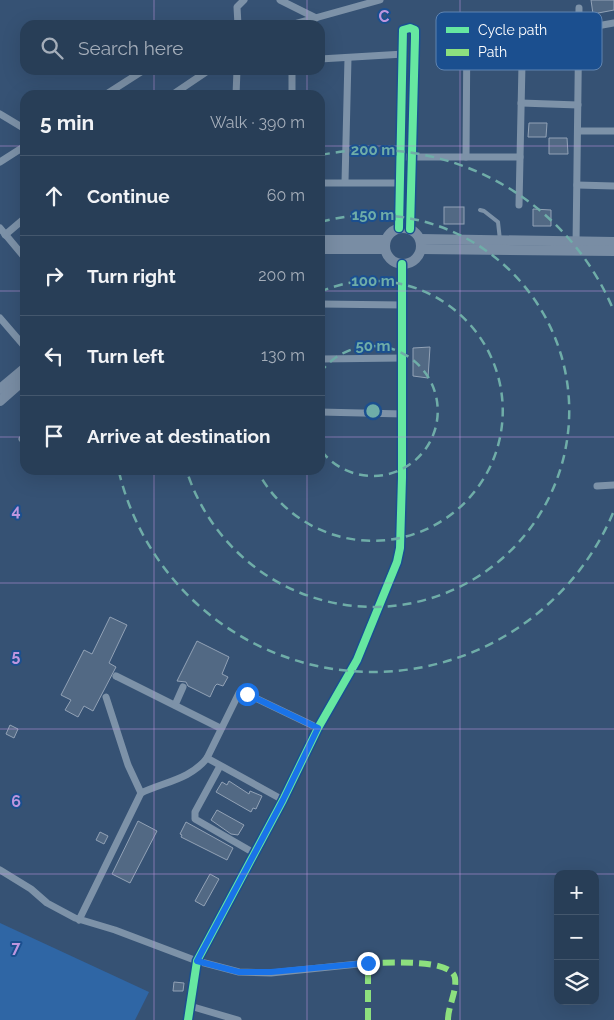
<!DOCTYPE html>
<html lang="en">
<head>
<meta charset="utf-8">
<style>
	:root { --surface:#283e57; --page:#30455d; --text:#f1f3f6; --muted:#a5aeba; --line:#44576d }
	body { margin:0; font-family:Raleway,sans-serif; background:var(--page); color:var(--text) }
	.controls { position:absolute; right:15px; bottom:15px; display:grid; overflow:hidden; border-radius:10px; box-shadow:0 5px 20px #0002 }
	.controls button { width:45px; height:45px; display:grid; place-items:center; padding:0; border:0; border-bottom:1px solid var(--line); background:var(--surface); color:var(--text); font:25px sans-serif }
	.stop { position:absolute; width:15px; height:15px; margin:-11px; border:4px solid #1a73e8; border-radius:50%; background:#fff }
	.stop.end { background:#1a73e8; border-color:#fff; box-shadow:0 1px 5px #0008 }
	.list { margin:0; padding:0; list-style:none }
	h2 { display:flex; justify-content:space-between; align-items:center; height:65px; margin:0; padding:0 20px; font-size:21px }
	h2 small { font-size:16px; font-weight:400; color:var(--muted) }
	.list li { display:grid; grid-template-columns:32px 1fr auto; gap:15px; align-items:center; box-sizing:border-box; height:80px; padding:0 20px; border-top:1px solid var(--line) }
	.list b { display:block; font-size:19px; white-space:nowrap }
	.list em { font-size:16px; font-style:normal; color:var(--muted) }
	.icon { flex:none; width:28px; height:28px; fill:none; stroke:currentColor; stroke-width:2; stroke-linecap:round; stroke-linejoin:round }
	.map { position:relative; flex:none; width:614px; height:1020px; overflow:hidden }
	.search { position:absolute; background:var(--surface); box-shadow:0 5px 20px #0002; left:20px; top:20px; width:305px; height:55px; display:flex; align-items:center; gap:12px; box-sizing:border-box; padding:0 18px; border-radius:15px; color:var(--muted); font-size:19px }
	.panel { position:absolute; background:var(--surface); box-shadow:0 5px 20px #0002; left:20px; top:90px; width:305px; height:385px; border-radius:15px }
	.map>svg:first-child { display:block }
	.green { fill:#2f66a5 }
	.building { fill:#526984; stroke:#92a2b6 }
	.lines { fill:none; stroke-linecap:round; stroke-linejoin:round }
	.lane { stroke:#7d92a8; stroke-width:4 }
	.street { stroke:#7d92a8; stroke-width:7 }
	.secondary { stroke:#798da4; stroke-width:10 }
	.quiet { stroke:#8de07e; stroke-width:6; stroke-dasharray:12 6; stroke-linecap:butt }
	.cycleway-casing { stroke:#1b4f8f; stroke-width:11 }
	.cycleway { stroke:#66e7a1; stroke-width:8 }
	.route { stroke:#1a73e8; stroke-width:6 }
	.grid { fill:none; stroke:#bd96df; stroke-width:1; stroke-opacity:0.55 }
	.ring { fill:none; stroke:#6fada8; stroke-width:2.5; stroke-dasharray:9 6 }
	.key { fill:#1b4f8f; stroke:#5f84b1; stroke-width:1 }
	.key-label { font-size:14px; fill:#fff }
	.grid-label { font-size:16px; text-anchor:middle; font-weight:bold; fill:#bd96df; stroke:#1b4f8f; stroke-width:4; stroke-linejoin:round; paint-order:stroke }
	.centre { fill:#6fada8; stroke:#1b4f8f; stroke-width:2.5 }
	.ring-label { font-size:15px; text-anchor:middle; font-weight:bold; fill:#6fada8; stroke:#1b4f8f; stroke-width:4; stroke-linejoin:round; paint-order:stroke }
</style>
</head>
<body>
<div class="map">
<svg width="614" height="1020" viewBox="0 0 614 1020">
	<rect width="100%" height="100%" fill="#365274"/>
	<path class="green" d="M 0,923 L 149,992 L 135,1020 L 0,1020 Z"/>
	<g class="building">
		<path d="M 591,0 L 614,0 L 614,10 L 593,14 Z"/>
		<path d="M 529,123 L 547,123 L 546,137 L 528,137 Z"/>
		<path d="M 549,138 L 567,138 L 568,154 L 549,154 Z"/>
		<rect x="444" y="207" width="20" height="17"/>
		<path d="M 533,209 L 551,210 L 551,226 L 533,226 Z"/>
		<path d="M 430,347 L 428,378 L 413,376 L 413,348 Z"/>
		<path d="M 110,617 L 127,625 L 109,663 L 116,667 L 93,711 L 84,706 L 78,717 L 65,710 L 71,700 L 61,695 L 84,650 L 92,654 Z"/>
		<path d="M 197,641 L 229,657 L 222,674 L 228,677 L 223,686 L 217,684 L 215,686 L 210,697 L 188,686 L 186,682 L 177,681 Z"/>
		<path d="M 10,725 L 18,729 L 14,738 L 6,734 Z"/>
		<path d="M 229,781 L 249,794 L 250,791 L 262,796 L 256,809 L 253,808 L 251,812 L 216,792 L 222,782 L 227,785 Z"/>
		<path d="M 217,810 L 244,825 L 238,835 L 231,834 L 211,820 Z"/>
		<path d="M 138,821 L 157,831 L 130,883 L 112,874 Z"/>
		<path d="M 186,822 L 233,848 L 227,860 L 181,837 L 182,835 L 180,834 Z"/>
		<path d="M 100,832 L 108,836 L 104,844 L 96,840 Z"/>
		<path d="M 210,874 L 219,879 L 204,906 L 195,901 Z"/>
		<path d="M 174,982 L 184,983 L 183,991 L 173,991 Z"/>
	</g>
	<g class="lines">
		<path class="lane" d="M 480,210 L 484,211 L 498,222 L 500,240"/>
		<g class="street">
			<path d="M 280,0 L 316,18"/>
			<path d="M 238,25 L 237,7 L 244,0"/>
			<path d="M 290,25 L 380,0"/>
			<path d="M 580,29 L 614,23"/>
			<path d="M 320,59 L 404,54"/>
			<path d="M 105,95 L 144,70"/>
			<path d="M 172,95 L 209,70"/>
			<path d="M 236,95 L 237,70"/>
			<path d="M 292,95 L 292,70"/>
			<path d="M 521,103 L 578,105"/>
			<path d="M 0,114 L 25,129"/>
			<path d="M 578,131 L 614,131"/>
			<path d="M 401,157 L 520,157"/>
			<path d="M 466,157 L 467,23"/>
			<path d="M 0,162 L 25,146"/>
			<path d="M 345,182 L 348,58"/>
			<path d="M 320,183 L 401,183"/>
			<path d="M 577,185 L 614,186"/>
			<path d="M 519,205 L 523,17"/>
			<path d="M 0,228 L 25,258"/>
			<path d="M 399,228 L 403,30 L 410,28 L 415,30 L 415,38 L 410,229"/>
			<path d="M 5,235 L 25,218"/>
			<path d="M 576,245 L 579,8"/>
			<path d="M 320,304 L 403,305"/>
			<path d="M 0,318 L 25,347"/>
			<path d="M 320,359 L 403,358"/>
			<path d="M 320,412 L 403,414"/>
			<path d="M 22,439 L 25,436"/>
			<path d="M 597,486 L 614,485"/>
			<path d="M 116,676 L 220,728"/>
			<path d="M 106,697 L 128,765 L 141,793"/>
			<path d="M 175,705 L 183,687"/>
			<path d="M 207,758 L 283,800"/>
			<path d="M 220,766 L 195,812 L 195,819 L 254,853"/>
			<path d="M 0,870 L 31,889 L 47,903 L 75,918 L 115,930 L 197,961 L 239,972 L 271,973 L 368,963"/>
			<path d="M 79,920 L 141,793 C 164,782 191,779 207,758 L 239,693 L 247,694 L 318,728"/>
			<path d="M 190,1006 L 238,1020"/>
			<path d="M 188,1020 L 197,961 L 283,800 L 318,728 L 357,660 L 397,562 L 400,548 L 402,478 L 402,264"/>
		</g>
		<g class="secondary">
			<circle cx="403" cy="246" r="18"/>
			<path d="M 420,239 L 614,242"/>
			<path d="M 320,240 L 385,240"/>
			<path d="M 320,249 L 385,249"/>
			<path d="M 421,249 L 614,251"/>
			<path d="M 0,389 L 25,368"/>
			<path d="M 0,401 L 25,379"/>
		</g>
		<path class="quiet" d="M 368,1020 L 368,963 C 385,963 452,958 455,978 C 457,992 448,1006 448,1020"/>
		<g class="cycleway-casing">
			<g id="cycleway">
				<path d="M 399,228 L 403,30 L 410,28 L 415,30 L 415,38 L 410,229"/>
				<path d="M 188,1020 L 197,961 L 283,800 L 318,728 L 357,660 L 397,562 L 400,548 L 402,478 L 402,264"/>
			</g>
		</g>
		<use href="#cycleway" class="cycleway"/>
	</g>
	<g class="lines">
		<path class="route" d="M 247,694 L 318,728 L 283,800 L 197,961 L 239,972 L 271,972 L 368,963"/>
	</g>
	<path class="grid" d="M 154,0 L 154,25M 307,0 L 307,25M 460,0 L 460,1020M 154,70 L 154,95M 307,70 L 307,95M 0,146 L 25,146M 320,146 L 614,146M 0,291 L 25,291M 320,291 L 614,291M 0,437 L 25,437M 320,437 L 614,437M 154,470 L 154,1020M 307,470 L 307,1020M 0,583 L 614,583M 0,729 L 614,729M 0,874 L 558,874M 595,874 L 614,874"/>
	<g class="ring">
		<path d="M320 373A65 65 0 1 1 320 449"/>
		<path d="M320 292A130 130 0 1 1 257 470"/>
		<path d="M321 222A196 196 0 1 1 187 472"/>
		<path d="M613 513A261 261 0 0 1 119 472M321 155A261 261 0 0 1 613 309"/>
	</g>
	<rect x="436" y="12" width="166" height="58" rx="8" class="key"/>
	<rect x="446" y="27" width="23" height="6" fill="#66e7a1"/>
	<rect x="446" y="49" width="23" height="7" fill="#8de07e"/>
	<g class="key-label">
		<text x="478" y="35">Cycle path</text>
		<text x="478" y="57">Path</text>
	</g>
	<g class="grid-label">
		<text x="384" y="22">C</text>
		<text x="16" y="516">4</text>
		<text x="16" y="661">5</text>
		<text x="16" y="807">6</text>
		<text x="16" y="953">7</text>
	</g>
	<circle cx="373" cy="411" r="8" class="centre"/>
	<g class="ring-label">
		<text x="373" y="155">200 m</text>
		<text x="373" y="220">150 m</text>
		<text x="373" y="286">100 m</text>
		<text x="373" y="351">50 m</text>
	</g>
</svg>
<div class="controls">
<button>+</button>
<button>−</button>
<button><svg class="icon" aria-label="layers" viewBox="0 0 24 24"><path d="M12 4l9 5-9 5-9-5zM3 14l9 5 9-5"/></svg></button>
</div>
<div class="stop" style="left:247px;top:694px"></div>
<div class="stop end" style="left:368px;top:963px"></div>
<div class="search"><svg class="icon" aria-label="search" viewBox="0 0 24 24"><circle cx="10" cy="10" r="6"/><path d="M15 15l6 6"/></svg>Search here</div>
<section class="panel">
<h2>5 min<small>Walk · 390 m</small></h2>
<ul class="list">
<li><svg class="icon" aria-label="ahead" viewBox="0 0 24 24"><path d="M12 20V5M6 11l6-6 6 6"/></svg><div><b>Continue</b></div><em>60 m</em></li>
<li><svg class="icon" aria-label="right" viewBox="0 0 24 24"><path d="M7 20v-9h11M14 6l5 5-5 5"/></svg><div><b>Turn right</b></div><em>200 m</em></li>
<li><svg class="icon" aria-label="left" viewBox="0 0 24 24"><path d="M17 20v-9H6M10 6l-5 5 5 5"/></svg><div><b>Turn left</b></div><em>130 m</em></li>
<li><svg class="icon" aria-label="arrive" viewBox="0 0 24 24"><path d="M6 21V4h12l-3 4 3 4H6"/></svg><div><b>Arrive at destination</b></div></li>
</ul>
</section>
</div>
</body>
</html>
